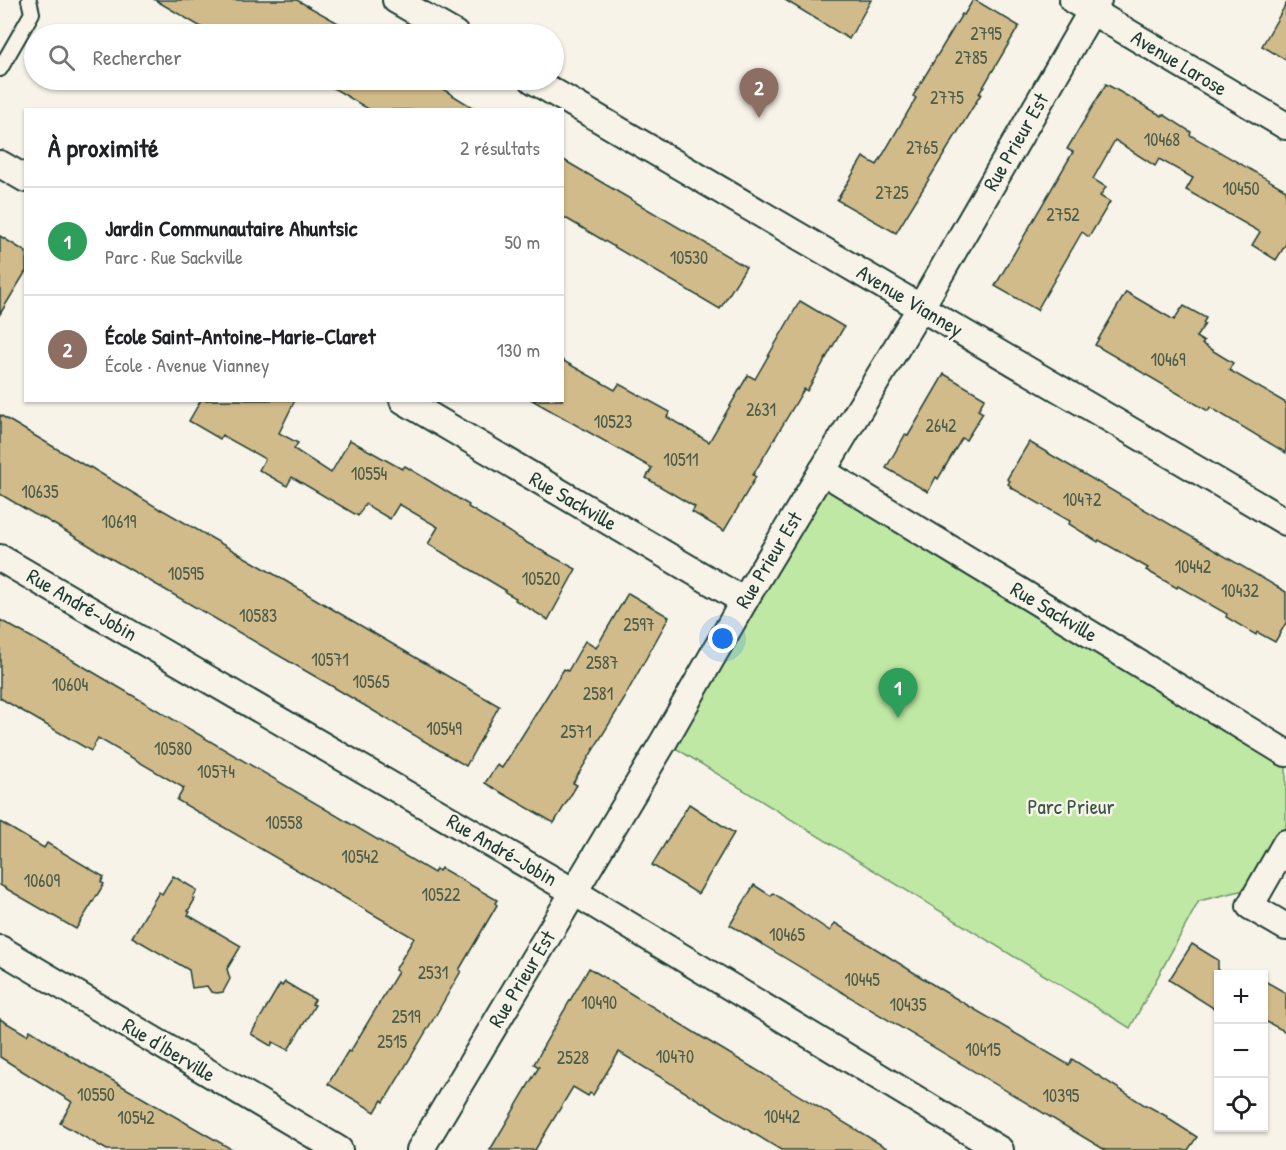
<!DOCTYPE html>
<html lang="fr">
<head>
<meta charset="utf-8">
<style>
	:root { --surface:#fff; --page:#f6f6f6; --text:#202124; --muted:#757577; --line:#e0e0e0; --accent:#ea580c }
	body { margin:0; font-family:"Patrick Hand",sans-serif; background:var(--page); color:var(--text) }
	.controls { position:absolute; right:18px; bottom:18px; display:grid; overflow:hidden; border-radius:0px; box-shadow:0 2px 4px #0004 }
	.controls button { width:54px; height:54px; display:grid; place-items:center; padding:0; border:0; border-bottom:2px solid var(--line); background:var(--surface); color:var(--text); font:30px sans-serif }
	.you { position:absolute; left:723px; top:639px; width:21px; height:21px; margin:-15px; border:4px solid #fff; border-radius:50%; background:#1a73e8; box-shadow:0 0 0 9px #1a73e833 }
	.badge { display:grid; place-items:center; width:39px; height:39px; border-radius:50%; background:var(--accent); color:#fff; font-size:20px; font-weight:700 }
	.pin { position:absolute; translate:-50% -50px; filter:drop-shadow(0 2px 3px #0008) }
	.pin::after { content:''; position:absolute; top:32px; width:21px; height:18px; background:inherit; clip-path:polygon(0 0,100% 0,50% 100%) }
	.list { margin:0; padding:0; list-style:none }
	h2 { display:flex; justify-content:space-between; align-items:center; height:78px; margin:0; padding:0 24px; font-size:26px }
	h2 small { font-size:20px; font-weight:400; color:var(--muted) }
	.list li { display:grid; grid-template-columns:39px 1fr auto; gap:18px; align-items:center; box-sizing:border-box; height:108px; padding:0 24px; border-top:2px solid var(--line) }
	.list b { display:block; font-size:22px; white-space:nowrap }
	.list p { margin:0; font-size:20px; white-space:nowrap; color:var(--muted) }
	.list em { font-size:20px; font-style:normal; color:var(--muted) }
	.icon { flex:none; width:33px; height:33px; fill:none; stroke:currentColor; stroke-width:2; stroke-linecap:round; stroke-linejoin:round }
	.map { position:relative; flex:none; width:1286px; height:1150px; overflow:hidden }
	.search { position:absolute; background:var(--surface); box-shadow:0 2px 4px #0004; left:24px; top:24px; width:540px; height:66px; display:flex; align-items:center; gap:15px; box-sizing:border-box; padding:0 21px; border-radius:33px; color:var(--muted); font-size:22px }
	.panel { position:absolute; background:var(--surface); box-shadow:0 2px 4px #0004; left:24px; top:108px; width:540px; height:294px; border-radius:0px }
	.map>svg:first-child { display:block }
	.green { fill:#bfe8a4; stroke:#6f926c; stroke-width:1.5 }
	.building { fill:#d2bb8a; stroke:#1f3d34; stroke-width:1.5 }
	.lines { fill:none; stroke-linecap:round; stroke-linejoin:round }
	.lane-casing { stroke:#1f3d34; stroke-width:18 }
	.street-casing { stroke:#1f3d34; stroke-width:30 }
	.lane { stroke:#f7f3e8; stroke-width:14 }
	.street { stroke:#f7f3e8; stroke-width:26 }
	.labels { text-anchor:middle; stroke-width:5; stroke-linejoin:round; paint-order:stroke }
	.number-label { font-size:18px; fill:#4c5c4a }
	.street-label { font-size:21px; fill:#1f3d34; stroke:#f7f3e8 }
	.park-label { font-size:21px; fill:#375745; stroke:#f7f3e8 }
</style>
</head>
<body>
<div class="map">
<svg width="1286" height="1150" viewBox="0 0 1286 1150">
	<rect width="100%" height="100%" fill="#f7f3e8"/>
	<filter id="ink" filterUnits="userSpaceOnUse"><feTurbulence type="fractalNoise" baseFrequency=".0167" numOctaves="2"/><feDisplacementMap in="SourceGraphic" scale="12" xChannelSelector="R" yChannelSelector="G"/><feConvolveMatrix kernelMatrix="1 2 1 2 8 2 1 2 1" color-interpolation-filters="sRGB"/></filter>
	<g filter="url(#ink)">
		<path class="green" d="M 822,471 L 1286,753 L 1286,831 L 1244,890 L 1199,901 L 1130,1028 L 664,741 Z"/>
		<g class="building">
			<path d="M 155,0 L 297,0 L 358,34 L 213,34 Z"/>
			<path d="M 785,0 L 871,0 L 849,39 Z"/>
			<path d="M 973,0 L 975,0 L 1019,26 L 979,94 L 981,94 L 896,233 L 837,200 L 863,157 L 877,165 L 916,98 L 913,96 L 962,14 L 964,15 Z"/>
			<path d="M 1286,4 L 1286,60 L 1262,46 Z"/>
			<path d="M 320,80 L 428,80 L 477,110 L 370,110 Z"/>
			<path d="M 1106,84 L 1162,116 L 1163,114 L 1191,132 L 1190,135 L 1286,190 L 1286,244 L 1276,260 L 1252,245 L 1260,232 L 1186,190 L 1193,178 L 1159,159 L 1155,166 L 1115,140 L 1093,179 L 1106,187 L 1100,196 L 1110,202 L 1089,237 L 1082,232 L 1037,310 L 995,286 L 1073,152 L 1067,149 Z"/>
			<path d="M 562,159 L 746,267 L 720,309 L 562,216 Z"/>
			<path d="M 0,236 L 26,252 L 26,271 L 0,314 Z"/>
			<path d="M 1126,292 L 1174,320 L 1181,309 L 1182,309 L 1184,306 L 1206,318 L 1203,323 L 1205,324 L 1196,337 L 1204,342 L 1202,344 L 1233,363 L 1229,370 L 1286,403 L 1286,453 L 1210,407 L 1208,411 L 1095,345 Z"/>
			<path d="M 800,301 L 844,327 L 807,391 L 804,389 L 753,475 L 756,477 L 724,531 L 692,512 L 695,507 L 646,478 L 652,468 L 532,400 L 562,400 L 562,360 L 615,390 L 619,384 L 670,412 L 667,417 L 709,442 L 748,375 L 755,379 Z"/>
			<path d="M 944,374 L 985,398 L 978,410 L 983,413 L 966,440 L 962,438 L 938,479 L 936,477 L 928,492 L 886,468 L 905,435 L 908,436 Z"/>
			<path d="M 201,400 L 295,400 L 279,433 L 298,443 L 294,449 L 331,473 L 350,440 L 402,469 L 405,466 L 469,505 L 468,507 L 529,544 L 576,569 L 548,620 L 515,600 L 516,598 L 505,592 L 505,590 L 428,544 L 438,527 L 399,504 L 390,519 L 365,504 L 358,516 L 292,477 L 287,486 L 259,470 L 265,459 L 222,435 L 220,439 L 189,421 Z"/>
			<path d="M 0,415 L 89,468 L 90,467 L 161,510 L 161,509 L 262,567 L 339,613 L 499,706 L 466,766 L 330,685 L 112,559 L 40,516 L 39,517 L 0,494 Z"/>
			<path d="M 1029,442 L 1286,592 L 1286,623 L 1275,642 L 1257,632 L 1256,635 L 1226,617 L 1227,614 L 1178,586 L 1177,588 L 1146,570 L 1148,568 L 1099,540 L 1098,542 L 1069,524 L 1070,521 L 1010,487 L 1011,486 L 1008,484 L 1010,481 L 1007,479 Z"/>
			<path d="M 628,593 L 669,617 L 624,698 L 625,698 L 573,783 L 577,785 L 554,823 L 485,783 L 497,765 L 502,768 L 564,669 L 568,671 L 585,641 L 596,648 Z"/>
			<path d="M 0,620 L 69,658 L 434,873 L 436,869 L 439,871 L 441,868 L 497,900 L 495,903 L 497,905 L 459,970 L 461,971 L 437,1013 L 384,1102 L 382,1100 L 375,1112 L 328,1084 L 348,1051 L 350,1052 L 398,972 L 395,970 L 414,938 L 177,800 L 184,788 L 98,738 L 91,751 L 0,698 Z"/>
			<path d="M 689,804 L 734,833 L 698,894 L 652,865 Z"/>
			<path d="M 0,822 L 44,848 L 47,843 L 104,877 L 101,882 L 104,884 L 76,929 L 0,885 Z"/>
			<path d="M 173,876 L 197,890 L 193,898 L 195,899 L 188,911 L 190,912 L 188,915 L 241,946 L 227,969 L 230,979 L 223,992 L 217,993 L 211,992 L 207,986 L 192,988 L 189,970 L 132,937 L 159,892 L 162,894 Z"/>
			<path d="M 754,885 L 771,896 L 773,893 L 830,931 L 835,923 L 940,989 L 1069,1065 L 1072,1059 L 1146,1106 L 1146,1105 L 1168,1117 L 1167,1118 L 1197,1137 L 1188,1150 L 1105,1150 L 730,925 Z"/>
			<path d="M 1192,944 L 1218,960 L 1218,1011 L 1169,980 Z"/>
			<path d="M 589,968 L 710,1042 L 890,1150 L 781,1150 L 619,1052 L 593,1095 L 590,1093 L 588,1096 L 573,1087 L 535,1150 L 490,1150 L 539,1067 L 534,1064 L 542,1050 L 541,1050 Z"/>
			<path d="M 1263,980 L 1286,993 L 1286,1032 L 1263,1020 Z"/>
			<path d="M 285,982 L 315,1000 L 312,1004 L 315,1005 L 288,1050 L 273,1042 L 271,1046 L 251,1034 L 280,984 L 282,986 Z"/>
			<path d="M 0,1019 L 27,1035 L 30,1030 L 84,1064 L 233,1150 L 107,1150 L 60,1123 L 72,1102 L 0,1057 Z"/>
		</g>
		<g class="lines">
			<g class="lane-casing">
				<path id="lane" d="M 0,69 L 32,13 L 29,0"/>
			</g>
			<g class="street-casing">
				<g id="street">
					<path d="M 396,0 L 455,34"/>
					<path d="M 1073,0 L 1286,126"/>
					<path d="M 533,80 L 1286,522"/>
					<path d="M 0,164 L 26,179"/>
					<path d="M 403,400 L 744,601"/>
					<path d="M 822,471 L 1286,753"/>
					<path d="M 0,558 L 574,892 L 1000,1150"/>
					<path d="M 1286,843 L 1250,906 L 1286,927"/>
					<path d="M 0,949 L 339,1150"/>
					<path d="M 420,1150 L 664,741 L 744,601 L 921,307 L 1098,0"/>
				</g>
			</g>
			<use href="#lane" class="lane"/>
			<use href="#street" class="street"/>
		</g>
	</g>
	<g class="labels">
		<g class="number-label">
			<text x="986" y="40">2795</text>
			<text x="971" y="64">2785</text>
			<text x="947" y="104">2775</text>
			<text x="1162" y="146">10468</text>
			<text x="922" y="154">2765</text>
			<text x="1241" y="195">10450</text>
			<text x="892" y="199">2725</text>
			<text x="1063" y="221">2752</text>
			<text x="689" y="264">10530</text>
			<text x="1168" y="366">10469</text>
			<text x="761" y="416">2631</text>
			<text x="613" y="428">10523</text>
			<text x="941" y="432">2642</text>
			<text x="681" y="466">10511</text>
			<text x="369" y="480">10554</text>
			<text x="40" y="498">10635</text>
			<text x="1082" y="506">10472</text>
			<text x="119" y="528">10619</text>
			<text x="1193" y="573">10442</text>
			<text x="186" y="580">10595</text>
			<text x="541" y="585">10520</text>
			<text x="1240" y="597">10432</text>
			<text x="258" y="622">10583</text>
			<text x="639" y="631">2597</text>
			<text x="330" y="666">10571</text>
			<text x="602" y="669">2587</text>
			<text x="371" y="688">10565</text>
			<text x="70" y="691">10604</text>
			<text x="598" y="700">2581</text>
			<text x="444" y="735">10549</text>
			<text x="576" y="738">2571</text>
			<text x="173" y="755">10580</text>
			<text x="216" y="778">10574</text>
			<text x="284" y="829">10558</text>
			<text x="360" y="863">10542</text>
			<text x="42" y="887">10609</text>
			<text x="441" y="901">10522</text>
			<text x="787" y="941">10465</text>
			<text x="433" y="979">2531</text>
			<text x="862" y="986">10445</text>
			<text x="599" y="1009">10490</text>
			<text x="908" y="1011">10435</text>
			<text x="406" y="1023">2519</text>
			<text x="392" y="1048">2515</text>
			<text x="983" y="1056">10415</text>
			<text x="675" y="1063">10470</text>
			<text x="573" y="1064">2528</text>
			<text x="96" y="1101">10550</text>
			<text x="1061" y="1102">10395</text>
			<text x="782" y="1123">10442</text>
			<text x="136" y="1124">10542</text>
		</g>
		<g class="street-label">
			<text transform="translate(1179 63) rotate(31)" y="7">Avenue Larose</text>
			<text transform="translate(1016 142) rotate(-60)" y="7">Rue Prieur Est</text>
			<text transform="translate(910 301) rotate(31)" y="7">Avenue Vianney</text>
			<text transform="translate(573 501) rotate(30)" y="7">Rue Sackville</text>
			<text transform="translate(769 560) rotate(-59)" y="7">Rue Prieur Est</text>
			<text transform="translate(82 605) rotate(30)" y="7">Rue André-Jobin</text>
			<text transform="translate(1054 612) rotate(31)" y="7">Rue Sackville</text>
			<text transform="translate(502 850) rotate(30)" y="7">Rue André-Jobin</text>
			<text transform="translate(522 979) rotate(-59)" y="7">Rue Prieur Est</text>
			<text transform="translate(169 1050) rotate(31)" y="7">Rue d'Iberville</text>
		</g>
		<g class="park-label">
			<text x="1071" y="814">Parc Prieur</text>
		</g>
	</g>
</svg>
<div class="controls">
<button>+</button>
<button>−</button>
<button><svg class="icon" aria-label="locate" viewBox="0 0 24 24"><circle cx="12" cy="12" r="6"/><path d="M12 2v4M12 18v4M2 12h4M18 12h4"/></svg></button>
</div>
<div class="you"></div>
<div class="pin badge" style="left:898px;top:718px;background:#2e9e5b">1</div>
<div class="pin badge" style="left:759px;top:118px;background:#8d6e63">2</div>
<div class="search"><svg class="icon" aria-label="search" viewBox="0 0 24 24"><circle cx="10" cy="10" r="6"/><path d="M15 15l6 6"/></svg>Rechercher</div>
<section class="panel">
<h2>À proximité<small>2 résultats</small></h2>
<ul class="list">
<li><span class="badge" style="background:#2e9e5b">1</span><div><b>Jardin Communautaire Ahuntsic</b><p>Parc · Rue Sackville</p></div><em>50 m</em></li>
<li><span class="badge" style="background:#8d6e63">2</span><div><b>École Saint-Antoine-Marie-Claret</b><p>École · Avenue Vianney</p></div><em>130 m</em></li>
</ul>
</section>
</div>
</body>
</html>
